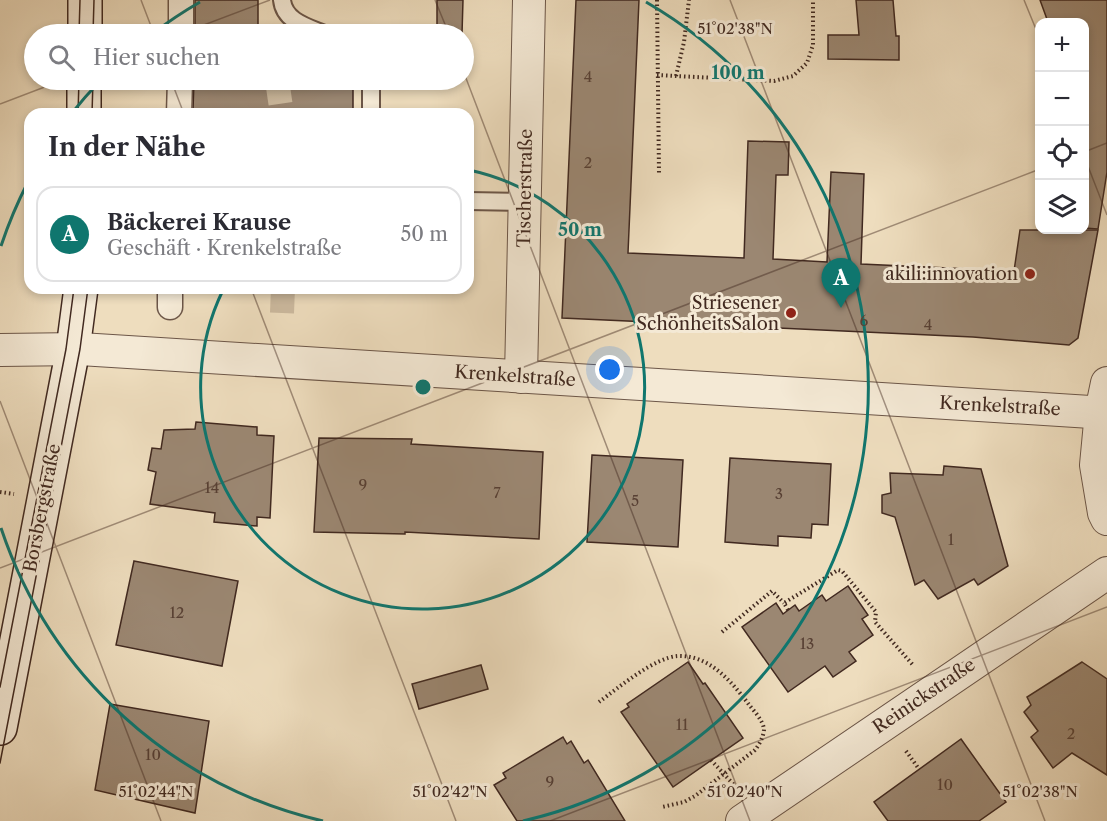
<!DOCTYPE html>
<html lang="de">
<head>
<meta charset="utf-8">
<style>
	:root { --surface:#fff; --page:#f7f7f7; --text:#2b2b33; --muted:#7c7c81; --line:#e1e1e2; --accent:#0f766e }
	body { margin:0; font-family:"Libre Caslon Text",serif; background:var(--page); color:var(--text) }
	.controls { position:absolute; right:18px; top:18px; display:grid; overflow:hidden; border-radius:12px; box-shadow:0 3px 9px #0003 }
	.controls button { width:54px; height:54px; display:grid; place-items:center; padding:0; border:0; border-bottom:2px solid var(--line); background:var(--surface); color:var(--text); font:30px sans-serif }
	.you { position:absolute; left:610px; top:370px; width:21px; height:21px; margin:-15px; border:4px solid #fff; border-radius:50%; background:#1a73e8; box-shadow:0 0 0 9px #1a73e833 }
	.badge { display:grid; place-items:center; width:39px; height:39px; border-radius:50%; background:var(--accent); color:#fff; font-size:20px; font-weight:700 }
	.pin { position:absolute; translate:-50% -50px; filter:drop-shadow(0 2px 3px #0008) }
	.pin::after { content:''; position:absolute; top:32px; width:21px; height:18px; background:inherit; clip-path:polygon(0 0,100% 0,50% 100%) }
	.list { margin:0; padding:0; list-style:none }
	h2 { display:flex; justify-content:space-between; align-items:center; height:78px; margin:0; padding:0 24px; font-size:26px }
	h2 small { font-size:20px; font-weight:400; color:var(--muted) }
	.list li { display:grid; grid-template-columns:39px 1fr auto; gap:18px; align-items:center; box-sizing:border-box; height:96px; margin:0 12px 12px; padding:0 12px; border:2px solid var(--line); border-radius:18px }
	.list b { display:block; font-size:22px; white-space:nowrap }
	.list p { margin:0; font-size:20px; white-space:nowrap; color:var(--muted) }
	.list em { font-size:20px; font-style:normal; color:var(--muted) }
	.icon { flex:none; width:33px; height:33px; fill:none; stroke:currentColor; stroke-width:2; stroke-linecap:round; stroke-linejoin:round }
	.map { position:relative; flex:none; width:1107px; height:821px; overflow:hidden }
	.search { position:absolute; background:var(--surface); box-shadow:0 3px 9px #0003; left:24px; top:24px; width:450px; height:66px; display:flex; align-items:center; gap:15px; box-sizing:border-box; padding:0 21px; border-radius:33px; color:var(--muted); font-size:22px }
	.panel { position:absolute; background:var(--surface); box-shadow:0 3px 9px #0003; left:24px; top:108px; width:450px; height:186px; border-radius:18px }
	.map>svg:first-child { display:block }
	.building { fill:#9b8772; stroke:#412920; stroke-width:1.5 }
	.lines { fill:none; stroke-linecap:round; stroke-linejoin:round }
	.pedestrian-tunnel { stroke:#cbb99e; stroke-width:24; stroke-dasharray:24 12; stroke-linecap:butt }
	.service-casing { stroke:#6c5648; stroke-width:20 }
	.pedestrian-casing { stroke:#6c5648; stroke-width:27 }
	.minor-casing { stroke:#6c5648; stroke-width:34 }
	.secondary-casing { stroke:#412920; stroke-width:36 }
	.path { stroke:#412920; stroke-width:4; stroke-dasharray:1.5 3; stroke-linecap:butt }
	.service { stroke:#f4e9d5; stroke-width:16 }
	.pedestrian { stroke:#f4e9d5; stroke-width:24 }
	.minor { stroke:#f4e9d5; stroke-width:32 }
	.secondary { stroke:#f4e9d5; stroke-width:33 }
	.tram { stroke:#412920; stroke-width:1.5 }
	.ticks { fill:none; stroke:#412920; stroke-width:1.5; stroke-opacity:0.45 }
	.ring { fill:none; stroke:#0f766e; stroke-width:3 }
	.poi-dot { fill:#8f2418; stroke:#f4e9d5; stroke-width:2 }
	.labels { text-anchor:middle; stroke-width:6; stroke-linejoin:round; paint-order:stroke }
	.number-label { font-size:15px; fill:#584034 }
	.street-label { font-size:18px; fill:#412920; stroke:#f4e9d5 }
	.poi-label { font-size:18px; fill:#412920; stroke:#f4e9d5; text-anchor:end }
	.ticks-label { font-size:15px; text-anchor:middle; fill:#412920; stroke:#f4e9d5; stroke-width:6; stroke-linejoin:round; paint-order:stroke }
	.centre { fill:#0f766e; stroke:#f4e9d5; stroke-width:3 }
	.ring-label { font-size:18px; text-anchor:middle; font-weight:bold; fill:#0f766e; stroke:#f4e9d5; stroke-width:6; stroke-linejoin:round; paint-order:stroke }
</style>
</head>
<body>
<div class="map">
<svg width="1107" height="821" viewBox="0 0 1107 821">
	<rect width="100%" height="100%" fill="#eeddbe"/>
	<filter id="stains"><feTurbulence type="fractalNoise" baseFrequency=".00333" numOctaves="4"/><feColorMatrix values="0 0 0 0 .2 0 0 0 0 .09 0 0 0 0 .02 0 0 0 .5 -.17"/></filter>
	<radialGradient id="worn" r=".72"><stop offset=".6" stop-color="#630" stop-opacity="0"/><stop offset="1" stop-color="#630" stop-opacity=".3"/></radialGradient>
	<g class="building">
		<rect x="195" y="0" width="63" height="34"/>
		<path d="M 437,0 L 463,0 L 462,34 L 437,34 Z"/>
		<path d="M 576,0 L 639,0 L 628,253 L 744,258 L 748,141 L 789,142 L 788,175 L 776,175 L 773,259 L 827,262 L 831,172 L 864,174 L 861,264 L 1014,271 L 1020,230 L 1098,230 L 1078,338 L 1069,345 L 973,337 L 562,318 Z"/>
		<path d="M 856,0 L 893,0 L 896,36 L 899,36 L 899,60 L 828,59 L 828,35 L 859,35 Z"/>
		<path d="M 1040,0 L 1107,0 L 1107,172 L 1098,229 L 1084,228 L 1084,22 L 1048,22 Z"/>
		<path d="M 194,80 L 353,80 L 353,114 L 208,114 L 193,110 Z"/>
		<path d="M 196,422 L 257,427 L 257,435 L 274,436 L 270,518 L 257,517 L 257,526 L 214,522 L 215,513 L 150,504 L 156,472 L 148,470 L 152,448 L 161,449 L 164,430 L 195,429 Z"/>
		<path d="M 319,438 L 412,439 L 411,444 L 543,452 L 539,539 L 405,532 L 405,534 L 314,532 Z"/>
		<path d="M 592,455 L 683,460 L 678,547 L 587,542 Z"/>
		<path d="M 730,458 L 831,464 L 828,525 L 812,524 L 811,538 L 778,536 L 778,546 L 725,542 Z"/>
		<path d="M 944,466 L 981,469 L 1008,566 L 978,585 L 974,579 L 938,599 L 924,580 L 915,585 L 895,517 L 882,513 L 882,495 L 891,493 L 890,473 L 943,475 Z"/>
		<path d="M 134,561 L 238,581 L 222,666 L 116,645 Z"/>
		<path d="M 848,586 L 868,615 L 862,619 L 873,635 L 849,652 L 856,661 L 833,677 L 825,666 L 788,692 L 742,627 L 776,603 L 783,614 L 795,605 L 799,611 L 822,595 L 826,601 Z"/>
		<path d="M 688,662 L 703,684 L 705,683 L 743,738 L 673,787 L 621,712 L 629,707 L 627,704 Z"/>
		<path d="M 1082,662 L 1107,679 L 1107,775 L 1072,753 L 1053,768 L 1031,737 L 1038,731 L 1024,712 L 1031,705 L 1027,697 Z"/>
		<path d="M 481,665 L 488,689 L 419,709 L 412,684 Z"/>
		<path d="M 110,704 L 209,721 L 195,813 L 95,790 Z"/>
		<path d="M 563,737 L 567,744 L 571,741 L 584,763 L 588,760 L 625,821 L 517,821 L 494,785 L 506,778 L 503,773 Z"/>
		<path d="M 961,739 L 1006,802 L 979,821 L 888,821 L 874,802 Z"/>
	</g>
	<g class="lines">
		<g class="pedestrian-tunnel">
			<path d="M 277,80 L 282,114"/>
			<path d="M 282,313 L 283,288"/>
		</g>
		<g class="service-casing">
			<g id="service">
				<path d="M 282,0 C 284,21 307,27 324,34"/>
				<path d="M 371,80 L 371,114"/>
				<path d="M 468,201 L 525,202"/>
			</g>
		</g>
		<g class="pedestrian-casing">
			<g id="pedestrian">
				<path d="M 181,34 L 181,0"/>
				<path d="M 179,114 L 180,80"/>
				<path d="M 170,307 L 170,288"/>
			</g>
		</g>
		<g class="minor-casing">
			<g id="minor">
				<path d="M 0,350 L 80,349 L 1107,413"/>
				<path d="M 521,377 L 529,0"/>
				<path d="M 1107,383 L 1101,412 L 1096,465 L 1104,513 L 1107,519"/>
				<path d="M 742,821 L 1107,573"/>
			</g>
		</g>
		<g class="secondary-casing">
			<g id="secondary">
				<path d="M 85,34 L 85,0"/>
				<path d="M 84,114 L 84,80"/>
				<path d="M 0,728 L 73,349 L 81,288"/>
			</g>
		</g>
		<g class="path">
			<path d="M 657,0 L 659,174"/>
			<path d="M 657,75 L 774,81 L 793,76 L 807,63 L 813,45 L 813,0"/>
			<path d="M 676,76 L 684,42 L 689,0"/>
			<path d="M 0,492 L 14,494"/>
			<path d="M 788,610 L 784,603 L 838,570 L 842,571 L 876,612 L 875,622 L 913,665"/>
			<path d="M 722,632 L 772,591 L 784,603"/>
			<path d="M 599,702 C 618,688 655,657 678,656 C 710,655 732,682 750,706 C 755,712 763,721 764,729 C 764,736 759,745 755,750 L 695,796 L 684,802 L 662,807"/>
			<path d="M 906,751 L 919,769"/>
			<path d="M 711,760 L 735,786"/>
		</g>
		<use href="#service" class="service"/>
		<use href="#pedestrian" class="pedestrian"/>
		<use href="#minor" class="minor"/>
		<use href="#secondary" class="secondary"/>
		<g class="tram">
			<path d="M 79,34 L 80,0"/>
			<path d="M 93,34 L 94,0"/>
			<path d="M 78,114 L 79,80"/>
			<path d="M 92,114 L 93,80"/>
			<path d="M 0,687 L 66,349 L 74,288"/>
			<path d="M 0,763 L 80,349 L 88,288"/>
		</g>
	</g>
	<path class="ticks" d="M 141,0 L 154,34M 435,0 L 449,34M 730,0 L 1045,821M 1024,0 L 1040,39M 180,34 L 270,0M 464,73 L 750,821M 171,80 L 184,114M 0,104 L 63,80M 1084,152 L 1107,143M 1084,156 L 1107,215M 251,288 L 456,821M 0,401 L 161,821M 0,568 L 1040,169M 550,821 L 1107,607"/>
	<g class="ring">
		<path d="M469 170A222 222 0 1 1 223 290"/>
		<path d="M323 821A445 445 0 0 1 1 528M1 246A445 445 0 0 1 28 182M72 113A445 445 0 0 1 100 81M152 34A445 445 0 0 1 200 2M646 2A445 445 0 0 1 523 821"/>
	</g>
	<g class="poi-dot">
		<circle cx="1030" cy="274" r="6"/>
		<circle cx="791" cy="313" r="6"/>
	</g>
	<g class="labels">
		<g class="number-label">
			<text x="588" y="82">4</text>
			<text x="588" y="168">2</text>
			<text x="864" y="326">6</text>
			<text x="928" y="330">4</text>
			<text x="363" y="490">9</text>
			<text x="212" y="493">14</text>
			<text x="497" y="498">7</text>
			<text x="779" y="499">3</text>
			<text x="635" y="506">5</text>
			<text x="951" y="545">1</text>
			<text x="177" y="618">12</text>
			<text x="807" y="649">13</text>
			<text x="682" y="730">11</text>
			<text x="1071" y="739">2</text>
			<text x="153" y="760">10</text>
			<text x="550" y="787">9</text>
			<text x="945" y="790">10</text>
		</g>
		<g class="street-label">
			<text transform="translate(525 188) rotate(-89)" y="6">Tischerstraße</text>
			<text transform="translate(515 376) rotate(4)" y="6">Krenkelstraße</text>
			<text transform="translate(1000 406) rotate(3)" y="6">Krenkelstraße</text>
			<text transform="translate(42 508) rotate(-79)" y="6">Borsbergstraße</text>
			<text transform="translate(924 696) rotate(-34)" y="6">Reinickstraße</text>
		</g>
		<g class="poi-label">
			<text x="1018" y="280">akili:innovation</text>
			<text x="779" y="309">Striesener<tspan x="779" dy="21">SchönheitsSalon</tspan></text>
		</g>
	</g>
	<g class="ticks-label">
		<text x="735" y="34">51°02'38"N</text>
		<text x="156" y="797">51°02'44"N</text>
		<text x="450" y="797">51°02'42"N</text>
		<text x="745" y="797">51°02'40"N</text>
		<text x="1040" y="797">51°02'38"N</text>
	</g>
	<circle cx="423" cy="387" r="9" class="centre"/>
	<g class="ring-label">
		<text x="738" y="79">100 m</text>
		<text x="580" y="236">50 m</text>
	</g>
	<rect width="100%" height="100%" filter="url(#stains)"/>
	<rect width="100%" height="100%" fill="url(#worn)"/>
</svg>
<div class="controls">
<button>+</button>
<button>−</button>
<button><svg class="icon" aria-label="locate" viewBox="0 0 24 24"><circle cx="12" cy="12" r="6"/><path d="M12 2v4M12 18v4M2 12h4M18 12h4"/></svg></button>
<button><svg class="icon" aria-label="layers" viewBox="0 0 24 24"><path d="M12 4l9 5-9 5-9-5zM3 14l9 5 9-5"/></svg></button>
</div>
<div class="you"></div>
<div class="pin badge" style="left:841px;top:308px">A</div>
<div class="search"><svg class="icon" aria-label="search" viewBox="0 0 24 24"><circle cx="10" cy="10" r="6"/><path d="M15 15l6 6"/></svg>Hier suchen</div>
<section class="panel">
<h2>In der Nähe<small></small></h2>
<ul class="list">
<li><span class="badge">A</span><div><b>Bäckerei Krause</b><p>Geschäft · Krenkelstraße</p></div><em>50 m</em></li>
</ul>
</section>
</div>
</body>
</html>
